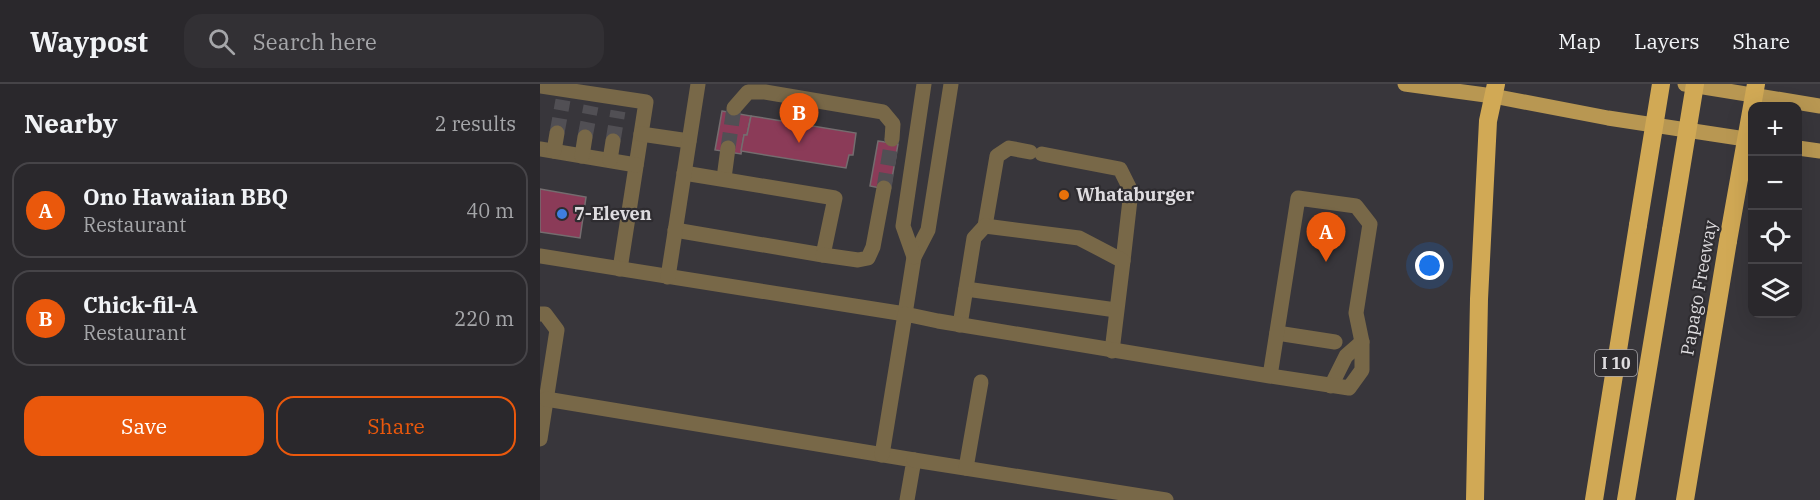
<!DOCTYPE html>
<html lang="en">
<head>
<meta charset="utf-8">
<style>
	:root { --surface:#2a282c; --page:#323034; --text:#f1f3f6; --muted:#a5a6a9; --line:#464448; --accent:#ea580c }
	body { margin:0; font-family:"IBM Plex Serif",serif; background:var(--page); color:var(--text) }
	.controls { position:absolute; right:18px; top:18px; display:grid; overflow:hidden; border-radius:12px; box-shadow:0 6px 24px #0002 }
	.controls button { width:54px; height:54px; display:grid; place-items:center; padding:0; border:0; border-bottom:2px solid var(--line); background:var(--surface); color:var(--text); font:30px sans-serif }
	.you { position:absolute; left:890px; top:182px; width:21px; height:21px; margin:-15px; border:4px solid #fff; border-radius:50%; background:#1a73e8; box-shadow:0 0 0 9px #1a73e833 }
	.badge { display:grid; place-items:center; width:39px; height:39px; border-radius:50%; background:var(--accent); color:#fff; font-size:20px; font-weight:700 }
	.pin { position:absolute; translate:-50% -50px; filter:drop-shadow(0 2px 3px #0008) }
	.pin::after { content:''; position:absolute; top:32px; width:21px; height:18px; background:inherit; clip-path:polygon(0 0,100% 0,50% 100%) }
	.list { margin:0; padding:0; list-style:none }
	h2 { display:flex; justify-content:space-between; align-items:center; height:78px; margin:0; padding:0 24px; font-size:26px }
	h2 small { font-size:20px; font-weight:400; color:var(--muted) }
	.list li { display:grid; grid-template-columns:39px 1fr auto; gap:18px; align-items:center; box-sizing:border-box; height:96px; margin:0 12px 12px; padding:0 12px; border:2px solid var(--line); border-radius:18px }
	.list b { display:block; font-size:22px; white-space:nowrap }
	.list p { margin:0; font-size:20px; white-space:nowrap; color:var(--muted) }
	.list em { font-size:20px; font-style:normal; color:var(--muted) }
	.actions { display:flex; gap:12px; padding:18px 24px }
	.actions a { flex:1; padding:14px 0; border:2px solid var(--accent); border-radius:18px; text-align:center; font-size:21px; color:var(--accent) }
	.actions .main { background:var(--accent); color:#fff }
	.icon { flex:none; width:33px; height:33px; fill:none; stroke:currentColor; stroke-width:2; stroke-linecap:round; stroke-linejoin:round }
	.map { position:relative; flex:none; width:1280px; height:416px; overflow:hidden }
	header { display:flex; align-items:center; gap:36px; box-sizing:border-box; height:84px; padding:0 30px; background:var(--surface); border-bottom:2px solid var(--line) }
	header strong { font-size:28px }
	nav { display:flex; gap:33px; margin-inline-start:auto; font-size:21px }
	.search { width:420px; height:54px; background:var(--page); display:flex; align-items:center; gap:15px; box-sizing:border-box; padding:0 21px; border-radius:18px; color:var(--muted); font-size:22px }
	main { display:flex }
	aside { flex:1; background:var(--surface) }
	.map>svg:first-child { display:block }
	.building { fill:#8b3b58; stroke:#746d6f; stroke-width:1.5 }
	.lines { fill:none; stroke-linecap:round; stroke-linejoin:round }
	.minor-tunnel { stroke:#514f54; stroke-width:15; stroke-dasharray:15 8; stroke-linecap:butt }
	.minor { stroke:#786848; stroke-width:15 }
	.major { stroke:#b89752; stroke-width:15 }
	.highway { stroke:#d1a955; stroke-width:18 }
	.highway-bridge { stroke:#d1a955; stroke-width:18 }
	.food-dot { fill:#e8710a; stroke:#2e2c30; stroke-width:2 }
	.shop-dot { fill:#3f7fe0; stroke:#2e2c30; stroke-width:2 }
	.labels { text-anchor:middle; stroke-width:4.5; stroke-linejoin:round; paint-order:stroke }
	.shield { fill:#2e2c30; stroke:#a9a7aa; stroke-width:1.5 }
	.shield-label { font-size:16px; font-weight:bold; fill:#dedcdf }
	.poi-label { font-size:18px; font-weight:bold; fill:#dedcdf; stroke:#2e2c30; text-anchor:start }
	.street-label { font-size:18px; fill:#dedcdf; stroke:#2e2c30 }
</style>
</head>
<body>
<header>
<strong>Waypost</strong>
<div class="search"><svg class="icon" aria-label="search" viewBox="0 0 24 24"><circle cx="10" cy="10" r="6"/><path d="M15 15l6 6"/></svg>Search here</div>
<nav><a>Map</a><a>Layers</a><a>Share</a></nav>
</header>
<main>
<aside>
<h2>Nearby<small>2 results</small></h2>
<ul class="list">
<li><span class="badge">A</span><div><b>Ono Hawaiian BBQ</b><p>Restaurant</p></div><em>40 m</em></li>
<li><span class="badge">B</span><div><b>Chick-fil-A</b><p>Restaurant</p></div><em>220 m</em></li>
</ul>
<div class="actions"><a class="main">Save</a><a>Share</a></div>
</aside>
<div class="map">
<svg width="1280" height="416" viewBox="0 0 1280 416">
	<rect width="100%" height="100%" fill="#38363b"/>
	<g class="building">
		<path d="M 182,27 L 211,32 L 207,51 L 204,51 L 201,70 L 175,66 Z"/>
		<path d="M 211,32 L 316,49 L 313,71 L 309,71 L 306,84 L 201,67 L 204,51 L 207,51 Z"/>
		<path d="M 338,57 L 358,60 L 350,106 L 330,102 Z"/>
		<path d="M 0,105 L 46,113 L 40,154 L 0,148 Z"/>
	</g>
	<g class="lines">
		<g class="minor-tunnel">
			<path d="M 17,49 L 23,16"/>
			<path d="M 45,53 L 51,22"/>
			<path d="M 73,57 L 78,27"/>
			<path d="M 188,64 L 194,24"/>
			<path d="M 344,104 L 352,55"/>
		</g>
		<g class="minor">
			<path d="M 0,2 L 106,18 L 80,185"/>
			<path d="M 194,24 L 208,8 L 225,8 L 343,28 L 353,40 L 352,55"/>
			<path d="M 101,50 L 149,57"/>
			<path d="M 0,65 L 96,81"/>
			<path d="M 14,67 L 17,49"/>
			<path d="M 502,70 L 580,85 L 591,107 L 583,177"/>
			<path d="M 42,72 L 45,53"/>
			<path d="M 70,76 L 73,57"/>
			<path d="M 184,94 L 188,64"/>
			<path d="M 445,142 L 457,72 L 469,64 L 490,68"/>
			<path d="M 135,146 L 283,171 L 295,114 L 144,89"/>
			<path d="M 283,171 L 318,176 L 328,174 L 333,163 L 344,104"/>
			<path d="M 0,172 L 365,230 L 374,173 L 388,146 L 411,0"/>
			<path d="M 374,173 L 363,142 L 384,0"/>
			<path d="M 128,193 L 158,0"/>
			<path d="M 426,205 L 576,226"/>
			<path d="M 0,230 L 5,230 L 17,246 L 0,355"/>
			<path d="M 420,241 L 434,154 L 445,142 L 539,154 L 583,177 L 572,267"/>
			<path d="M 737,249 L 795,258"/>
			<path d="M 791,302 L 806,272 L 822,258"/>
			<path d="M 6,315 L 374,376 L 367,416"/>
			<path d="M 342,371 L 365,230 L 398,237 L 730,292 L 758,114 L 816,122 L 830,140 L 816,229 L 822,258 L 822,286 L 809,304 L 730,292"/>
			<path d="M 374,376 L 626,416"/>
			<path d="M 426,384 L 441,298"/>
		</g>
		<g class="major">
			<path d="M 865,0 L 953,12 L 1068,34 L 1212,56"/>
			<path d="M 1145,0 L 1280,22"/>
			<path d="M 1258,64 L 1280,67"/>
		</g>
		<g class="highway">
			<path d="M 935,416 L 939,215 L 948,37 L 956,0"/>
			<path d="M 1054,416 L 1098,141"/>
			<path d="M 1086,416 L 1131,146"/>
			<path d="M 1145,416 L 1188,157"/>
		</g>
		<g class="highway-bridge">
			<path d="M 1098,141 L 1121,0"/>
			<path d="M 1131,146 L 1155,0"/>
			<path d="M 1188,157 L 1216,0"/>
		</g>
	</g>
	<circle class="food-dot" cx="524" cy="111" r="6"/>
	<circle class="shop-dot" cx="22" cy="130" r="6"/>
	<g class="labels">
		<rect class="shield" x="1055" y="266" width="42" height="26" rx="4.5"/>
		<g class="shield-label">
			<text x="1076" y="285">I 10</text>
		</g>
		<g class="poi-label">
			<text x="536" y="117">Whataburger</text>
			<text x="34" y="136">7-Eleven</text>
		</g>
		<g class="street-label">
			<text transform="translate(1159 204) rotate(-80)" y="6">Papago Freeway</text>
		</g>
	</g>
</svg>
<div class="controls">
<button>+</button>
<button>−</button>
<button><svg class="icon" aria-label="locate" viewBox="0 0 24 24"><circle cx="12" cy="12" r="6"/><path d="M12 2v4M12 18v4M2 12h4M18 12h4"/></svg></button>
<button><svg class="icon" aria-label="layers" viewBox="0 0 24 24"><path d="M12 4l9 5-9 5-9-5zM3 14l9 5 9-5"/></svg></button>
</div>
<div class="you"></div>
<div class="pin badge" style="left:786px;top:178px">A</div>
<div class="pin badge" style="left:259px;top:59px">B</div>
</div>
</main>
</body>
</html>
